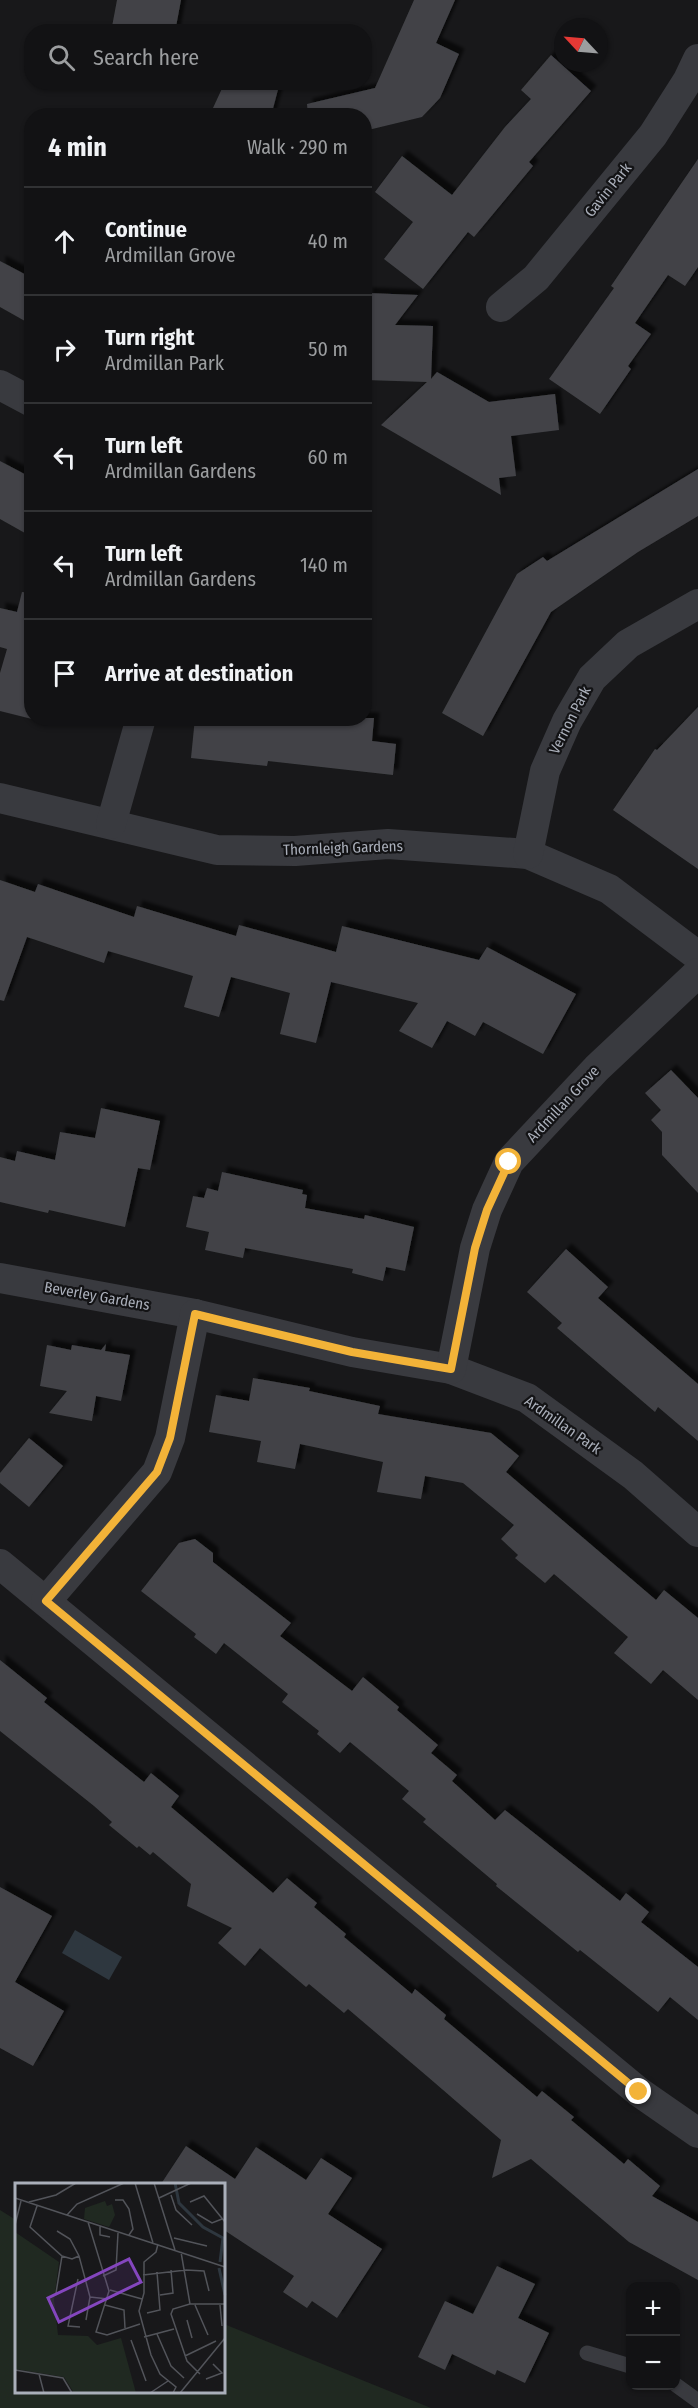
<!DOCTYPE html>
<html lang="en">
<head>
<meta charset="utf-8">
<style>
	:root { --surface:#121214; --page:#1f2022; --text:#f1f3f6; --muted:#9c9ea0; --line:#313234 }
	body { margin:0; font-family:"Fira Sans Condensed",sans-serif; background:var(--page); color:var(--text) }
	.controls { position:absolute; right:18px; bottom:18px; display:grid; overflow:hidden; border-radius:12px; box-shadow:0 2px 4px #0004 }
	.controls button { width:54px; height:54px; display:grid; place-items:center; padding:0; border:0; border-bottom:2px solid var(--line); background:var(--surface); color:var(--text); font:30px sans-serif }
	.compass { position:absolute; left:554px; top:18px; width:54px; height:54px; border-radius:50%; background:var(--surface); box-shadow:0 2px 4px #0004; rotate:296deg }
	.stop { position:absolute; width:18px; height:18px; margin:-14px; border:4px solid #f3b338; border-radius:50%; background:#fff }
	.stop.end { background:#f3b338; border-color:#fff; box-shadow:0 2px 6px #0008 }
	.list { margin:0; padding:0; list-style:none }
	h2 { display:flex; justify-content:space-between; align-items:center; height:78px; margin:0; padding:0 24px; font-size:26px }
	h2 small { font-size:20px; font-weight:400; color:var(--muted) }
	.list li { display:grid; grid-template-columns:39px 1fr auto; gap:18px; align-items:center; box-sizing:border-box; height:108px; padding:0 24px; border-top:2px solid var(--line) }
	.list b { display:block; font-size:22px; white-space:nowrap }
	.list p { margin:0; font-size:20px; white-space:nowrap; color:var(--muted) }
	.list em { font-size:20px; font-style:normal; color:var(--muted) }
	.icon { flex:none; width:33px; height:33px; fill:none; stroke:currentColor; stroke-width:2; stroke-linecap:round; stroke-linejoin:round }
	.map { position:relative; flex:none; width:698px; height:2408px; overflow:hidden }
	.search { position:absolute; background:var(--surface); box-shadow:0 2px 4px #0004; left:24px; top:24px; width:348px; height:66px; display:flex; align-items:center; gap:15px; box-sizing:border-box; padding:0 21px; border-radius:24px; color:var(--muted); font-size:22px }
	.panel { position:absolute; background:var(--surface); box-shadow:0 2px 4px #0004; left:24px; top:108px; width:348px; height:618px; border-radius:24px }
	.map>svg:first-child { display:block }
	.green { fill:#202921 }
	.water { fill:#2e373f }
	.building { fill:#424347; filter:url(#shadow) }
	.lines { fill:none; stroke-linecap:round; stroke-linejoin:round }
	.lane { stroke:#393a3f; stroke-width:15 }
	.street { stroke:#393a3f; stroke-width:30 }
	.route { stroke:#f3b338; stroke-width:8 }
	.labels { text-anchor:middle; stroke-width:4.5; stroke-linejoin:round; paint-order:stroke }
	.street-label { font-size:15px; fill:#aaafba; stroke:#131315 }
	.inset-river { fill:none; stroke:#2e373f; stroke-width:3 }
	.inset-road { fill:none; stroke:#52545a; stroke-width:1.5 }
	.view { fill:#8446be; fill-opacity:0.15; stroke:#8446be; stroke-width:3 }
	.inset-edge { fill:none; stroke:#aaafba; stroke-width:3 }
</style>
</head>
<body>
<div class="map">
<svg width="698" height="2408" viewBox="0 0 698 2408">
	<defs>
		<filter id="shadow"><feDropShadow dx="5.5" dy="-5.5" stdDeviation="1.5" flood-color="#0009"/></filter>
	</defs>
	<rect width="100%" height="100%" fill="#18181a"/>
	<path class="green" d="M 0,2210 L 16,2220 L 16,2392 L 224,2392 L 224,2324 L 431,2408 L 0,2408 Z"/>
	<path class="water" d="M 75,1930 L 122,1957 L 109,1980 L 62,1953 Z"/>
	<g class="building">
		<path d="M 117,0 L 181,0 L 175,32 L 111,32 Z"/>
		<path d="M 414,0 L 455,0 L 436,43 L 459,54 L 440,98 L 422,117 L 364,131 L 364,116 L 308,116 L 307,104 L 375,88 Z"/>
		<path d="M 551,55 L 591,91 L 529,162 L 533,166 L 474,237 L 468,232 L 423,289 L 384,259 L 413,222 L 375,192 L 402,156 L 452,195 L 505,127 L 531,99 L 521,90 Z"/>
		<path d="M 225,82 L 280,82 L 271,116 L 232,116 L 213,108 Z"/>
		<path d="M 698,159 L 698,267 L 685,286 L 668,275 L 635,323 L 651,334 L 628,366 L 631,369 L 600,414 L 549,379 L 614,288 L 611,286 Z"/>
		<path d="M 0,261 L 32,278 L 32,325 L 0,307 Z"/>
		<path d="M 367,293 L 418,295 L 395,325 L 433,326 L 431,379 L 437,372 L 489,402 L 555,394 L 559,430 L 511,436 L 516,476 L 499,478 L 501,495 L 381,425 L 427,382 L 365,380 Z"/>
		<path d="M 0,461 L 32,478 L 32,537 L 0,519 Z"/>
		<path d="M 698,469 L 698,516 L 638,552 L 551,612 L 483,736 L 442,713 L 517,574 L 543,557 L 547,561 Z"/>
		<path d="M 22,592 L 32,593 L 32,719 L 0,711 L 0,673 L 7,649 L 0,647 L 0,608 L 17,612 Z"/>
		<path d="M 698,707 L 698,869 L 613,810 L 655,749 L 657,750 Z"/>
		<path d="M 195,718 L 374,718 L 372,741 L 396,744 L 393,775 L 268,761 L 267,766 L 191,758 Z"/>
		<path d="M 0,880 L 35,892 L 38,884 L 134,917 L 137,906 L 236,936 L 239,925 L 336,952 L 342,926 L 479,960 L 487,947 L 576,994 L 543,1054 L 483,1022 L 475,1036 L 447,1021 L 432,1048 L 399,1031 L 418,1003 L 331,982 L 316,1043 L 280,1034 L 290,993 L 231,977 L 219,1017 L 184,1007 L 193,976 L 108,951 L 104,963 L 27,937 L 4,1001 L 0,1000 Z"/>
		<path d="M 671,1070 L 698,1098 L 698,1193 L 662,1155 L 662,1132 L 651,1120 L 661,1110 L 645,1093 Z"/>
		<path d="M 101,1108 L 160,1121 L 150,1170 L 138,1168 L 125,1227 L 49,1210 L 48,1213 L 0,1202 L 0,1157 L 15,1161 L 17,1151 L 55,1160 L 60,1132 L 95,1138 Z"/>
		<path d="M 222,1172 L 303,1190 L 302,1194 L 307,1195 L 305,1208 L 364,1219 L 365,1215 L 414,1227 L 405,1271 L 386,1267 L 383,1281 L 352,1273 L 353,1269 L 245,1248 L 243,1258 L 205,1250 L 209,1232 L 186,1227 L 193,1196 L 204,1198 L 207,1188 L 218,1191 Z"/>
		<path d="M 566,1249 L 608,1287 L 598,1298 L 698,1384 L 698,1441 L 658,1407 L 655,1412 L 557,1328 L 562,1323 L 527,1292 Z"/>
		<path d="M 106,1344 L 105,1351 L 130,1355 L 121,1401 L 96,1396 L 92,1421 L 49,1413 L 67,1391 L 40,1386 L 47,1345 L 71,1350 L 72,1345 L 101,1350 Z"/>
		<path d="M 253,1378 L 310,1388 L 309,1391 L 380,1406 L 378,1414 L 491,1433 L 519,1456 L 506,1472 L 656,1600 L 664,1590 L 698,1618 L 698,1700 L 663,1670 L 651,1684 L 614,1653 L 628,1637 L 554,1574 L 545,1583 L 515,1558 L 518,1555 L 501,1539 L 514,1525 L 463,1483 L 425,1476 L 421,1499 L 377,1492 L 383,1462 L 300,1444 L 295,1469 L 257,1462 L 261,1441 L 209,1432 L 216,1395 L 249,1401 Z"/>
		<path d="M 29,1438 L 63,1466 L 29,1507 L 0,1483 L 0,1473 Z"/>
		<path d="M 195,1539 L 213,1553 L 213,1562 L 291,1623 L 280,1636 L 352,1691 L 363,1677 L 399,1707 L 397,1710 L 438,1745 L 431,1753 L 457,1775 L 452,1781 L 495,1820 L 505,1810 L 620,1901 L 626,1893 L 649,1912 L 641,1922 L 698,1967 L 698,2020 L 670,1997 L 658,2012 L 580,1950 L 578,1952 L 496,1886 L 497,1884 L 423,1822 L 426,1819 L 402,1799 L 409,1791 L 350,1742 L 340,1753 L 317,1734 L 319,1731 L 282,1702 L 288,1694 L 224,1643 L 216,1654 L 194,1637 L 196,1634 L 141,1591 L 179,1543 Z"/>
		<path d="M 0,1660 L 47,1698 L 44,1702 L 144,1782 L 151,1773 L 179,1796 L 171,1807 L 273,1893 L 287,1878 L 317,1903 L 314,1907 L 346,1934 L 344,1937 L 412,1994 L 415,1989 L 446,2015 L 444,2019 L 537,2097 L 542,2091 L 574,2117 L 571,2120 L 624,2164 L 628,2159 L 660,2186 L 652,2196 L 698,2222 L 698,2280 L 629,2242 L 531,2159 L 492,2178 L 501,2140 L 428,2077 L 348,2009 L 344,2013 L 309,1984 L 306,1987 L 260,1948 L 245,1966 L 218,1943 L 232,1928 L 187,1906 L 191,1884 L 153,1852 L 150,1855 L 139,1846 L 137,1848 L 109,1825 L 112,1822 L 94,1806 L 0,1731 Z"/>
		<path d="M 0,1887 L 52,1916 L 15,1982 L 64,2011 L 33,2066 L 0,2048 Z"/>
		<path d="M 186,2146 L 235,2179 L 256,2147 L 306,2180 L 321,2158 L 352,2178 L 328,2214 L 382,2249 L 337,2318 L 312,2301 L 307,2308 L 283,2292 L 294,2276 L 224,2230 L 224,2184 L 161,2184 Z"/>
		<path d="M 497,2266 L 535,2284 L 518,2318 L 549,2333 L 525,2383 L 497,2370 L 495,2375 L 452,2354 L 445,2370 L 418,2357 L 445,2301 L 473,2314 Z"/>
	</g>
	<g class="lines">
		<g class="lane">
			<path d="M 587,2353 L 630,2366"/>
			<path d="M 676,2385 L 698,2401"/>
		</g>
		<g class="street">
			<path d="M 501,307 L 536,278 L 653,135 L 688,80 L 698,59"/>
			<path d="M 0,385 L 32,402"/>
			<path d="M 0,798 L 217,850 L 295,851 L 388,844 L 528,854 L 609,889 L 698,956"/>
			<path d="M 111,824 L 141,718"/>
			<path d="M 528,854 L 545,771 L 567,721 L 592,678 L 628,644 L 698,604"/>
			<path d="M 0,1278 L 195,1314 L 352,1352 L 451,1369 L 527,1398 L 633,1475 L 698,1532"/>
			<path d="M 451,1369 L 475,1248 L 487,1210 L 509,1162 L 597,1068 L 698,973"/>
			<path d="M 0,1564 L 639,2092 L 698,2133"/>
			<path d="M 46,1601 L 157,1472 L 170,1438 L 195,1314"/>
		</g>
	</g>
	<g class="lines">
		<path class="route" d="M 509,1162 L 487,1210 L 475,1248 L 451,1369 L 352,1352 L 195,1314 L 170,1438 L 157,1472 L 46,1601 L 639,2092"/>
	</g>
	<g class="labels">
		<g class="street-label">
			<text transform="translate(608 190) rotate(-51)" y="5">Gavin Park</text>
			<text transform="translate(570 720) rotate(-63)" y="5">Vernon Park</text>
			<text transform="translate(343 848) rotate(-2)" y="5">Thornleigh Gardens</text>
			<text transform="translate(563 1104) rotate(-47)" y="5">Ardmillan Grove</text>
			<text transform="translate(97 1296) rotate(10)" y="5">Beverley Gardens</text>
			<text transform="translate(563 1425) rotate(35)" y="5">Ardmillan Park</text>
		</g>
	</g>
	<g transform="translate(15 2183)">
		<rect width="210" height="210" fill="#18181a"/>
		<path d="M 90,18 L 92,23 L 97,21 L 100,32 L 94,44 L 69,36 L 70,25 ZM 0,49 L 44,79 L 39,117 L 43,152 L 73,153 L 82,162 L 106,155 L 121,210 L 59,210 L 49,194 L 0,186 Z" fill="#202921"/>
		<path class="inset-river" d="M 160,0 L 164,20 L 188,44 L 208,55 L 205,79M 204,85 L 210,112"/>
		<path class="inset-road" d="M 120,0 L 138,60M 139,0 L 160,67M 156,12 L 161,27 L 177,42M 0,15 L 210,84M 144,15 L 176,0M 100,17 L 108,17 L 114,26 L 118,46 L 114,52M 14,19 L 41,12 L 61,0M 175,19 L 189,13 L 210,39M 22,23 L 15,44 L 47,73 L 57,76 L 64,73M 182,31 L 197,40 L 207,36M 52,32 L 62,21 L 109,0M 73,39 L 94,108 L 81,149 L 92,152 L 125,141M 0,42 L 6,18M 85,43 L 85,52 L 95,54M 42,48 L 55,56 L 64,73 L 75,114 L 71,137M 159,55 L 192,63M 143,61 L 141,69 L 129,79 L 129,110 L 124,128 L 136,172 L 145,191 L 161,204 L 158,210M 166,69 L 175,121 L 158,126 L 156,131 L 172,178 L 185,191M 171,87 L 189,88 L 194,108M 128,92 L 171,87M 88,93 L 101,87 L 103,50M 63,96 L 53,143 L 65,144M 95,107 L 127,116M 41,110 L 47,73M 145,112 L 158,110 L 156,87M 75,114 L 93,116M 175,121 L 210,121M 90,122 L 109,127 L 110,145M 180,122 L 193,152M 205,122 L 207,143M 132,130 L 145,127 L 142,89M 172,137 L 177,155M 142,151 L 156,183 L 169,195M 129,154 L 159,146M 116,157 L 131,198M 170,173 L 201,158M 0,187 L 48,195 L 57,210M 24,191 L 29,210M 191,196 L 207,190 L 198,181M 135,210 L 153,198M 165,210 L 210,155"/>
		<path class="view" d="M 114,76 L 126,99 L 44,139 L 33,115 Z"/>
		<rect width="210" height="210" class="inset-edge"/>
	</g>
</svg>
<div class="controls">
<button>+</button>
<button>−</button>
</div>
<svg class="compass" viewBox="-18 -18 36 36"><path d="M0-13l5 13h-10z" fill="#e53935"/><path d="M0 13l5-13h-10z" fill="#9c9ea0"/></svg>
<div class="stop" style="left:509px;top:1162px"></div>
<div class="stop end" style="left:639px;top:2092px"></div>
<div class="search"><svg class="icon" aria-label="search" viewBox="0 0 24 24"><circle cx="10" cy="10" r="6"/><path d="M15 15l6 6"/></svg>Search here</div>
<section class="panel">
<h2>4 min<small>Walk · 290 m</small></h2>
<ul class="list">
<li><svg class="icon" aria-label="ahead" viewBox="0 0 24 24"><path d="M12 20V5M6 11l6-6 6 6"/></svg><div><b>Continue</b><p>Ardmillan Grove</p></div><em>40 m</em></li>
<li><svg class="icon" aria-label="right" viewBox="0 0 24 24"><path d="M7 20v-9h11M14 6l5 5-5 5"/></svg><div><b>Turn right</b><p>Ardmillan Park</p></div><em>50 m</em></li>
<li><svg class="icon" aria-label="left" viewBox="0 0 24 24"><path d="M17 20v-9H6M10 6l-5 5 5 5"/></svg><div><b>Turn left</b><p>Ardmillan Gardens</p></div><em>60 m</em></li>
<li><svg class="icon" aria-label="left" viewBox="0 0 24 24"><path d="M17 20v-9H6M10 6l-5 5 5 5"/></svg><div><b>Turn left</b><p>Ardmillan Gardens</p></div><em>140 m</em></li>
<li><svg class="icon" aria-label="arrive" viewBox="0 0 24 24"><path d="M6 21V4h12l-3 4 3 4H6"/></svg><div><b>Arrive at destination</b></div></li>
</ul>
</section>
</div>
</body>
</html>
